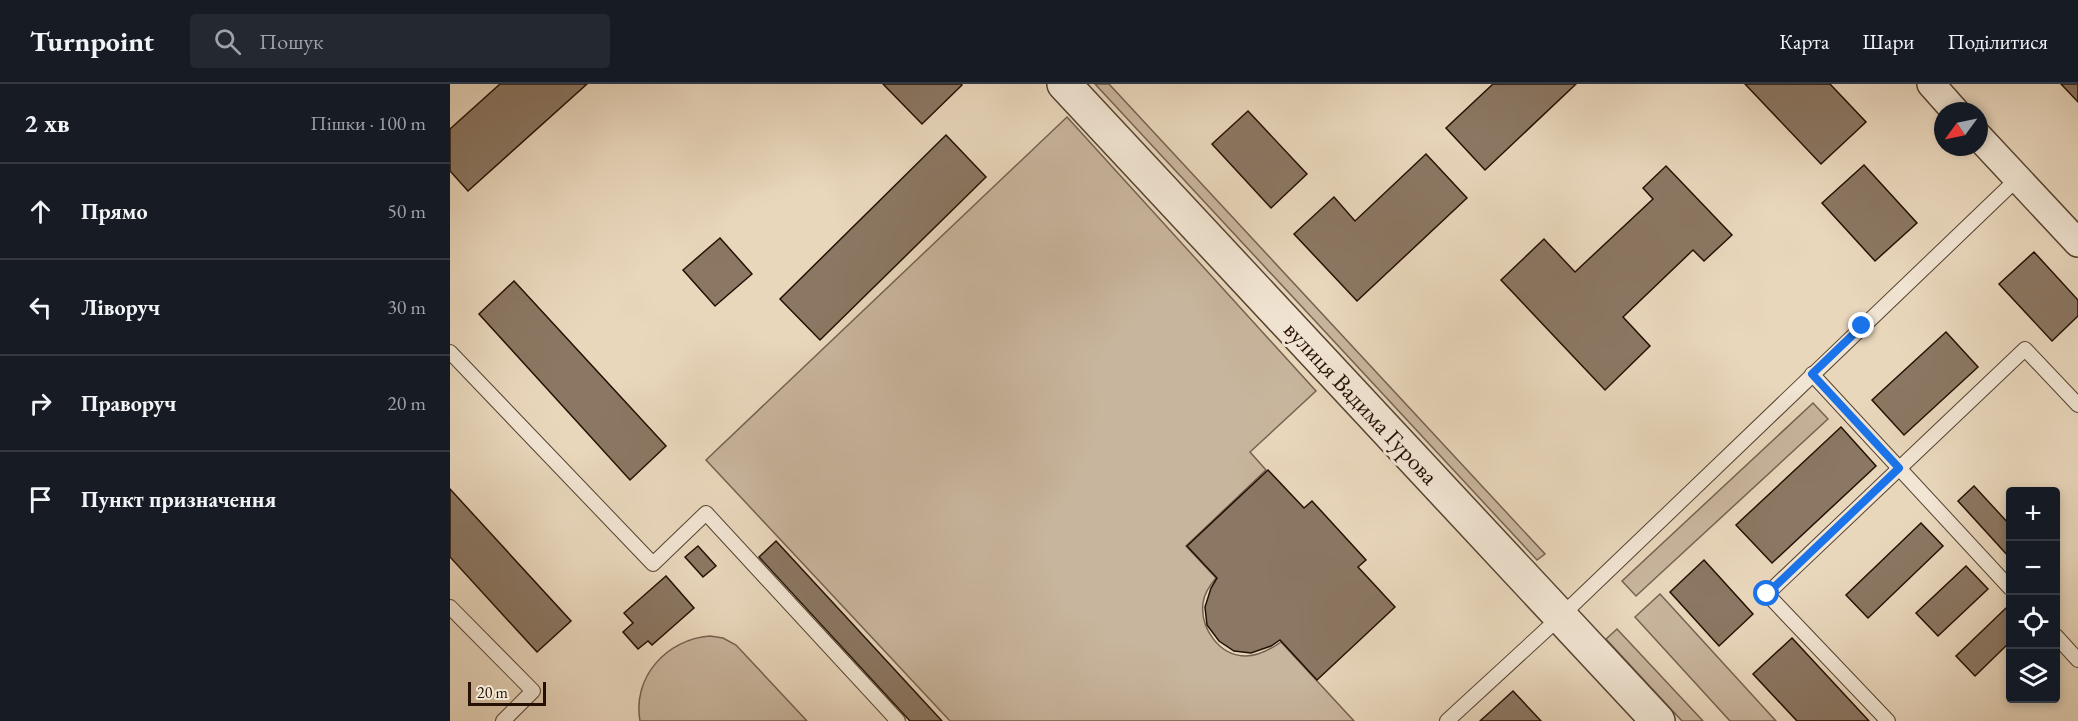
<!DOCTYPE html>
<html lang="uk">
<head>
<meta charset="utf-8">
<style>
	:root { --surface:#171b24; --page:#242831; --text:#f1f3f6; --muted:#9ea1a6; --line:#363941 }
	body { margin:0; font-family:"EB Garamond",serif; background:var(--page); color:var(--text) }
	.controls { position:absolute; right:18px; bottom:18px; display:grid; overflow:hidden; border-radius:6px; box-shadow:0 3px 9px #0003 }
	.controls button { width:54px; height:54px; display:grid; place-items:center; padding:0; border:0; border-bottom:2px solid var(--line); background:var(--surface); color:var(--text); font:30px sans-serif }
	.compass { position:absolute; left:1484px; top:18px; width:54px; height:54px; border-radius:50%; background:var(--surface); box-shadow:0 3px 9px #0003; rotate:237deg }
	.scale { position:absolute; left:18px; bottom:15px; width:78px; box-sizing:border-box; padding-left:6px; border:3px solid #251003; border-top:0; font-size:16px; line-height:21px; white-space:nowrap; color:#251003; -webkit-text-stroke:4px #f1e5d3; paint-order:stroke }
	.stop { position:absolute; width:18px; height:18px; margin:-14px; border:4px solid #1a73e8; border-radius:50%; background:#fff }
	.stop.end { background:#1a73e8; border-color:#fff; box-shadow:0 2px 6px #0008 }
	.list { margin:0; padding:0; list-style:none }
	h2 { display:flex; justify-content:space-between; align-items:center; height:78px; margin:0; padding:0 24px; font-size:26px }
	h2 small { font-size:20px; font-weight:400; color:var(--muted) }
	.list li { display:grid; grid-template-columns:39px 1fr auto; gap:18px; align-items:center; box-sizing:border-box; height:96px; padding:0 24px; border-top:2px solid var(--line) }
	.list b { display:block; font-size:22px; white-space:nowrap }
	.list em { font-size:20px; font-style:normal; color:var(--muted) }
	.icon { flex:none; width:33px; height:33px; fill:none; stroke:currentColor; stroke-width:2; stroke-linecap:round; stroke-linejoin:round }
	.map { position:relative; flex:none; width:1628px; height:637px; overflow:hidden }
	header { display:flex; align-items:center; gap:36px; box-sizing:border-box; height:84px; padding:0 30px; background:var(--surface); border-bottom:2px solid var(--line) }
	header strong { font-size:28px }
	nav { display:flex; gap:33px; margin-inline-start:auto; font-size:21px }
	.search { width:420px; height:54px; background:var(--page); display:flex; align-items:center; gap:15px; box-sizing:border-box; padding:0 21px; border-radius:6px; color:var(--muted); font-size:22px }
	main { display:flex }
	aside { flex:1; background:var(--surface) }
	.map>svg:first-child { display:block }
	.green { fill:#c8b59d; stroke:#766250; stroke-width:1.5 }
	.building { fill:#8b7763; stroke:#251003; stroke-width:1.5 }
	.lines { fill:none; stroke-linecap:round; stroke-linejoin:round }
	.service-casing { stroke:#564231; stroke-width:16 }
	.minor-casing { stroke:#564231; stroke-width:30 }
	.tertiary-casing { stroke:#564231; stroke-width:36 }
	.service { stroke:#f1e5d3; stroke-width:14 }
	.minor { stroke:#f1e5d3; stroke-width:27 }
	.tertiary { stroke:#f1e5d3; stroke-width:33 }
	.route { stroke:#1a73e8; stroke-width:8 }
	.labels { text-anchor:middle; stroke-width:6; stroke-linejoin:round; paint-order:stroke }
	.street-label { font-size:24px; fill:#251003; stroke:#f1e5d3 }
</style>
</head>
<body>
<header>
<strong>Turnpoint</strong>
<div class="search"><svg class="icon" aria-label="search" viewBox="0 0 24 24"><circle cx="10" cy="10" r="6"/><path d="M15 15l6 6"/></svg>Пошук</div>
<nav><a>Карта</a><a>Шари</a><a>Поділитися</a></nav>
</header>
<main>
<aside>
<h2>2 хв<small>Пішки · 100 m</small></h2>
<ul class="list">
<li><svg class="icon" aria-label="ahead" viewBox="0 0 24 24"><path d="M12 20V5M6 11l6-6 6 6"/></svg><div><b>Прямо</b></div><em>50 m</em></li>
<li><svg class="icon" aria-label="left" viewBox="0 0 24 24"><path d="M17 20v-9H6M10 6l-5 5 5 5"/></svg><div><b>Ліворуч</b></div><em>30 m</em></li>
<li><svg class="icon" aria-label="right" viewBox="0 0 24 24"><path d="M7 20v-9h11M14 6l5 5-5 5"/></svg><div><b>Праворуч</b></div><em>20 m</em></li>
<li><svg class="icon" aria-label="arrive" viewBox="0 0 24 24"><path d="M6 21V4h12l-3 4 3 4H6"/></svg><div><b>Пункт призначення</b></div></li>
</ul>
</aside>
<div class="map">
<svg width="1628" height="637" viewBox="0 0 1628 637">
	<rect width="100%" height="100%" fill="#e9d7bc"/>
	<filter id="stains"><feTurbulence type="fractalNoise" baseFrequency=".00333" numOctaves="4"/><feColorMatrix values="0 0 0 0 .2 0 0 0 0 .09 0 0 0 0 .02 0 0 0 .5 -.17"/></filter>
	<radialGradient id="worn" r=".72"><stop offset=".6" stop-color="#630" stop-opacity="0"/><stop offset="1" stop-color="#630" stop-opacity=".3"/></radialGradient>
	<g class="green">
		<path d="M 645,0 L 659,0 L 1095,470 L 1087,476 Z"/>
		<path d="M 617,33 L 866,307 L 800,368 L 816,386 L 736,462 L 766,494 C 760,501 754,510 753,519 C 750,544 769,572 796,572 C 809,572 821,565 831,558 L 904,637 L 500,637 L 256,376 Z"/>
		<path d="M 1363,319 L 1378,335 L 1186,512 L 1172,497 Z"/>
		<path d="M 1210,510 L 1326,637 L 1280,637 L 1185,533 Z"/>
		<path d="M 1167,545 L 1253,637 L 1232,637 L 1156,555 Z"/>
		<path d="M 260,552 L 273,554 L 286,561 L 357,637 L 190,637 C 182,593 217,555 260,552 Z"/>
	</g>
	<g class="building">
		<path d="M 50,0 L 137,0 L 18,107 L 0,87 L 0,45 Z"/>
		<path d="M 433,0 L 511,0 L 512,1 L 472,40 Z"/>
		<path d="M 1043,0 L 1126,0 L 1035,86 L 996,44 Z"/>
		<path d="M 1295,0 L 1380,0 L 1416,38 L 1371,80 Z"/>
		<path d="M 1611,0 L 1628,0 L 1628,18 Z"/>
		<path d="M 798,27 L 857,90 L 821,124 L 762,60 Z"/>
		<path d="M 496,51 L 536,93 L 370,256 L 330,215 Z"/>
		<path d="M 976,70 L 1017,114 L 907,217 L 844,150 L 884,113 L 905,137 Z"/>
		<path d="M 1414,81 L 1467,139 L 1425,177 L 1372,119 Z"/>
		<path d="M 1216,82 L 1282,151 L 1254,177 L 1243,166 L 1173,233 L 1200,262 L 1155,306 L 1051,196 L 1094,155 L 1125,188 L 1203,115 L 1193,104 Z"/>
		<path d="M 270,154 L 302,190 L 265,222 L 233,186 Z"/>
		<path d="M 1584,168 L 1628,216 L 1628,232 L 1602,257 L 1549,200 Z"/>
		<path d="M 64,197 L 216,362 L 180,396 L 29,230 Z"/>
		<path d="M 1496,248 L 1528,283 L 1454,351 L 1422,316 Z"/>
		<path d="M 1391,343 L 1426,382 L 1322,479 L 1286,441 Z"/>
		<path d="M 818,386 L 854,424 L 862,417 L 916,476 L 908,483 L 945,523 L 867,596 L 830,556 L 821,562 L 801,569 L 784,567 L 769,557 L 757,541 L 755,523 L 761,504 L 767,494 L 737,462 Z"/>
		<path d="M 1524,402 L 1560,441 L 1560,474 L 1508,417 Z"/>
		<path d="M 0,405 L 121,537 L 87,568 L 0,473 Z"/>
		<path d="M 1471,439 L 1493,462 L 1418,534 L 1396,511 Z"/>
		<path d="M 326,457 L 492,637 L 460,637 L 309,473 Z"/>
		<path d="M 248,462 L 266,482 L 253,493 L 235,473 Z"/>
		<path d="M 1254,476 L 1303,530 L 1269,562 L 1220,508 Z"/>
		<path d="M 1516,482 L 1538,505 L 1488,552 L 1466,529 Z"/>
		<path d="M 216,492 L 244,524 L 202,561 L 198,557 L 188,565 L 173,548 L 183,539 L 174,529 Z"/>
		<path d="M 1556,524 L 1560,529 L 1560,558 L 1525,592 L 1506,572 Z"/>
		<path d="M 1342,554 L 1419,637 L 1347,637 L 1303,590 Z"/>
		<path d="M 1063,607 L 1091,637 L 1030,637 L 1040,628 Z"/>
	</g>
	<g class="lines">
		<g class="service-casing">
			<g id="service">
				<path d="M 0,268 L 203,480 L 256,429 L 448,637"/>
				<path d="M 1362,290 L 1560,504"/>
				<path d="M 0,523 L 83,607 L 53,637"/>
				<path d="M 1606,552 L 1628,576"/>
				<path d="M 997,637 L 1110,533 L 1567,95"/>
				<path d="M 1438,637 L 1317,510 L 1575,265 L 1628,321"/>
			</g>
		</g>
		<g class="minor-casing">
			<g id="minor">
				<path d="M 1481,0 L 1505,27"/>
				<path d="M 1529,53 L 1628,159"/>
			</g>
		</g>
		<g class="tertiary-casing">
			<path id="tertiary" d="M 614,0 L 1208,637"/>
		</g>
		<use href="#service" class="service"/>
		<use href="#minor" class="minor"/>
		<use href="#tertiary" class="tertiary"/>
	</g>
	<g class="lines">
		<path class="route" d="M 1317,510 L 1449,384 L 1362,290 L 1412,242"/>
	</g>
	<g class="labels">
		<g class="street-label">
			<text transform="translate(911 319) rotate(47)" y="8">вулиця Вадима Гурова</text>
		</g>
	</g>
	<rect width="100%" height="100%" filter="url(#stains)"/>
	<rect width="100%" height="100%" fill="url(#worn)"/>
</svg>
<div class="controls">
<button>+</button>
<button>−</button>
<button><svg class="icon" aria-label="locate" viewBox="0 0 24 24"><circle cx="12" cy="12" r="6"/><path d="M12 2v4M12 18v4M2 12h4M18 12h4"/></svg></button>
<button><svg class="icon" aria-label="layers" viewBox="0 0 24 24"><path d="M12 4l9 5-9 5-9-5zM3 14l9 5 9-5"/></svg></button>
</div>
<svg class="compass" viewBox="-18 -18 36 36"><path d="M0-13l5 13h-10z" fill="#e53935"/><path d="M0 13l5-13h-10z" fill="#9ea1a6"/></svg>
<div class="scale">20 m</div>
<div class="stop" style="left:1317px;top:510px"></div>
<div class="stop end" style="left:1412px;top:242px"></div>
</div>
</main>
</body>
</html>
